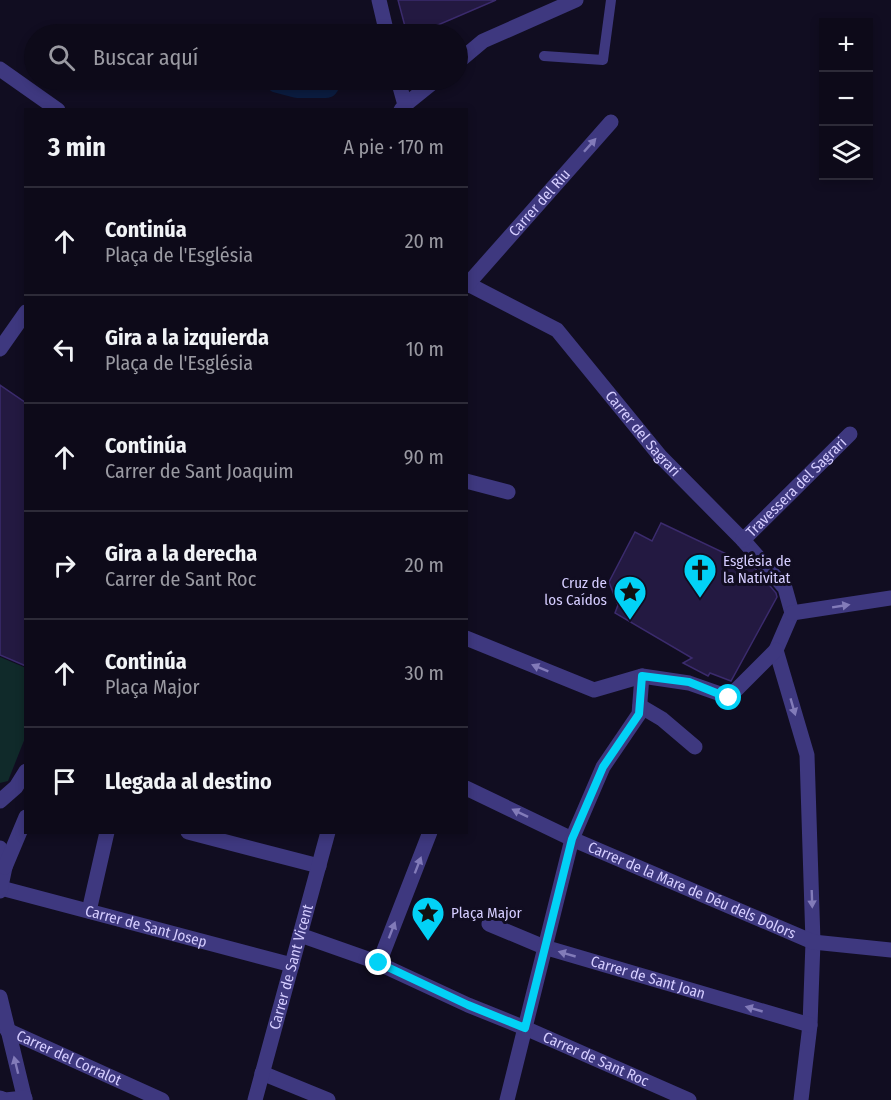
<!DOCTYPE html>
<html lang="es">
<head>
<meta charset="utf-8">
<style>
	:root { --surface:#0d0a19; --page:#1b1826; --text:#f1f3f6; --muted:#9a9aa2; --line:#2d2b38 }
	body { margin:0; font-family:"Fira Sans Condensed",sans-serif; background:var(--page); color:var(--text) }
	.controls { position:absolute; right:18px; top:18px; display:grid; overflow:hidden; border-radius:0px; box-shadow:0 3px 9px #0003 }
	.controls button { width:54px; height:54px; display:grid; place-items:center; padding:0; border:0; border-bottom:2px solid var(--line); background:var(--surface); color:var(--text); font:30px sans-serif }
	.stop { position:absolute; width:18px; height:18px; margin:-14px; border:4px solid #02d2f6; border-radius:50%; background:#fff }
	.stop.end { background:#02d2f6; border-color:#fff; box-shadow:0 2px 6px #0008 }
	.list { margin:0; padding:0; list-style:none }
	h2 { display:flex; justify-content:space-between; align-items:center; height:78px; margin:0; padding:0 24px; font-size:26px }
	h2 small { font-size:20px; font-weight:400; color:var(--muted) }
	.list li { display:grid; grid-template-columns:39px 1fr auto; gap:18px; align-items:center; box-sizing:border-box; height:108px; padding:0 24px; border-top:2px solid var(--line) }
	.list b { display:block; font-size:22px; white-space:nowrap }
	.list p { margin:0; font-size:20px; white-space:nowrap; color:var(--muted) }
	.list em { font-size:20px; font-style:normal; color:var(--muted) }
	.icon { flex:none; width:33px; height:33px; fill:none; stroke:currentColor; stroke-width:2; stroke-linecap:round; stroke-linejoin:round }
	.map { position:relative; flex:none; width:891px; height:1100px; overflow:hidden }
	.search { position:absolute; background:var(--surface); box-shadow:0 3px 9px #0003; left:24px; top:24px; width:444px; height:66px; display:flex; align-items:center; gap:15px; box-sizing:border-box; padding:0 21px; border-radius:33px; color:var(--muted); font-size:22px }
	.panel { position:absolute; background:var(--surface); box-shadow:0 3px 9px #0003; left:24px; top:108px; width:444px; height:726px; border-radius:0px }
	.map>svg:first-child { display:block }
	.green { fill:#102a2a }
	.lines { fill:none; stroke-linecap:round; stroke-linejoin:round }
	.canal { stroke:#0b1d41; stroke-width:26 }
	.building { fill:#231941; stroke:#3b2b6d; stroke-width:1.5 }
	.service { stroke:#3e387f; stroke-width:10 }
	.minor { stroke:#3e387f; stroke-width:15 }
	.tertiary { stroke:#3e387f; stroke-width:15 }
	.oneway { fill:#827bb9 }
	.route { stroke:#02d2f6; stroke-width:8 }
	.labels { text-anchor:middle; stroke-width:6; stroke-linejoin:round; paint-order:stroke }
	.street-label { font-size:15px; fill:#d5cdff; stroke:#110d21 }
	.poi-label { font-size:15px; fill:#d5cdff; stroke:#110d21; text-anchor:start }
</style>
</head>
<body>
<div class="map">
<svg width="891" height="1100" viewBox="0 0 891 1100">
	<rect width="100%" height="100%" fill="#110d21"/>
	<path class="green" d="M 0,657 L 26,668 L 25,738 L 8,781 L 0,783 Z"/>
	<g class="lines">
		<path class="canal" d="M 278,80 L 297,85 L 326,85"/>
	</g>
	<g class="building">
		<path d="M 398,0 L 496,0 L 417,34 L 407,34 Z"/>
		<path d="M 0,385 L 26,403 L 26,666 L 0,655 Z"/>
		<path d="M 661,523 L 754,567 L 776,593 L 777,597 L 731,681 L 710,673 L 708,676 L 683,663 L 692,658 L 615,613 L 618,605 L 609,582 L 635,532 L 652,541 Z"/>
	</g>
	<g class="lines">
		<path class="service" d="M 544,56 L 603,60 L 611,0"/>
		<g class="minor">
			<path d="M 458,62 L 483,41 L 576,0"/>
			<path d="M 0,69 L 58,110"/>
			<path d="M 406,110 L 405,105 L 436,80"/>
			<path id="s1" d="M 466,283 L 557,330 L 660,456 L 743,540 L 785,588 L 792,613"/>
			<path id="s2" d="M 466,286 L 611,122"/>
			<path d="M 0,349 L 26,312"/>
			<path d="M 466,481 L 508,492"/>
			<path id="s3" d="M 743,540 L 850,434"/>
			<path d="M 792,613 L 776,650 L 807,755 L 813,942 L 810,1025 L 801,1100"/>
			<path d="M 792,613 L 891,598"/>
			<path d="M 466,638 L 594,690 L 642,676 L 689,683 L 729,697 L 776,650"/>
			<path d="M 640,706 L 662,719 L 695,747"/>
			<path id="s4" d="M 466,788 L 572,839 L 813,942 L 891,950"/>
			<path d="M 188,832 L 319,866"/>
			<path id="s5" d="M 1,888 L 292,965"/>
			<path d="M 89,911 L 107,832"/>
			<path id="s6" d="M 489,924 L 544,947 L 810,1025"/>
			<path id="s7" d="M 300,935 L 371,960 L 468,1005 L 525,1028 L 689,1100"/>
			<path d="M 379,963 L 430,832"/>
			<path id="s8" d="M 7,1030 L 162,1100"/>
			<path d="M 262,1073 L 328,1100"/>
			<path id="s9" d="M 255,1100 L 328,832"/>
			<path d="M 507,1100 L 572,839 L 603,767 L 639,714 L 642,676"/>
		</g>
		<g class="tertiary">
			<path d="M 379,0 L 387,34"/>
			<path d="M 398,80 L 405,105 L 401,110"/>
			<path d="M 0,801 L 16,787 L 26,771"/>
			<path d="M 0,848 L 5,867 L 0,891"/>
			<path d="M 5,867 L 26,817"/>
			<path d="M 0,997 L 25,1100"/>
			<path d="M 0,1098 L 5,1100 L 25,1098"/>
		</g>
	</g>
	<defs><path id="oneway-solid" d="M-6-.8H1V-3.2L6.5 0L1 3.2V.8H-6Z" transform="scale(1.5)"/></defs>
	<g class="oneway">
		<use href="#oneway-solid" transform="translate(590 145) rotate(-48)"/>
		<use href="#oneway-solid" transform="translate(841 606) rotate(-9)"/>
		<use href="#oneway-solid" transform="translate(540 668) rotate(-158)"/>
		<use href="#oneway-solid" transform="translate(793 707) rotate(74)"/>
		<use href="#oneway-solid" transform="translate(520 813) rotate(-154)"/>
		<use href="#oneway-solid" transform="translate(418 865) rotate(-69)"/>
		<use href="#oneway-solid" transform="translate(812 899) rotate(88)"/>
		<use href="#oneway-solid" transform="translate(392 930) rotate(-69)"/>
		<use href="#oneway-solid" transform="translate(567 954) rotate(-164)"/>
		<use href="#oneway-solid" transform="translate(754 1009) rotate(-164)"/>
		<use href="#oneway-solid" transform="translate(16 1065) rotate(-104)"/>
	</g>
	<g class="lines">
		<path class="route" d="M 379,963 L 468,1005 L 525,1028 L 572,839 L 603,767 L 639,714 L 642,676 L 689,682 L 729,698"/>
	</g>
	<defs>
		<g id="church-pin" transform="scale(1.725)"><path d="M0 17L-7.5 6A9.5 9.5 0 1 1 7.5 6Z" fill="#02d2f6" stroke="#110d21"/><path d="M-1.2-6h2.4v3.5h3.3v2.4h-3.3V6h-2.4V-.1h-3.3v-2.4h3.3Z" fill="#111"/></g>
		<g id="sight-pin" transform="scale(1.725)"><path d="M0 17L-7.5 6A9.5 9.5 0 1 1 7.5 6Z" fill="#02d2f6" stroke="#110d21"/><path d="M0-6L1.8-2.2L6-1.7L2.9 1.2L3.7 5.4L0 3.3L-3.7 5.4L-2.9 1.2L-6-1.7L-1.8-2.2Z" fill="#111"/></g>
	</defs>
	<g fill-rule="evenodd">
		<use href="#church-pin" x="700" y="570"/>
		<use href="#sight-pin" x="630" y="592"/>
		<use href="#sight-pin" x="428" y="913"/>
	</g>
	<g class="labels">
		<g class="street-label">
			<text dy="5" stroke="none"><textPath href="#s2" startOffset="111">Carrer del Riu</textPath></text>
			<text dy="5" stroke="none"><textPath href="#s1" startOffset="237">Carrer del Sagrari</textPath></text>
			<text dy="5" stroke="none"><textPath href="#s3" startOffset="75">Travessera del Sagrari</textPath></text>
			<text dy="5" stroke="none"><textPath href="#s4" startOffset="248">Carrer de la Mare de Déu dels Dolors</textPath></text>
			<text dy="5" stroke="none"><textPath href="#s5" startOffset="150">Carrer de Sant Josep</textPath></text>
			<text dy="5" stroke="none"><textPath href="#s9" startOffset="138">Carrer de Sant Vicent</textPath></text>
			<text dy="5" stroke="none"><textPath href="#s6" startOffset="168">Carrer de Sant Joan</textPath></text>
			<text dy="5" stroke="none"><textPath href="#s8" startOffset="68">Carrer del Corralot</textPath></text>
			<text dy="5" stroke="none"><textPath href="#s7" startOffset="321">Carrer de Sant Roc</textPath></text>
		</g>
		<g class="poi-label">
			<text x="723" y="566">Església de<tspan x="723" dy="17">la Nativitat</tspan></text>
			<text x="607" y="588" text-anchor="end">Cruz de<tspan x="607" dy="17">los Caídos</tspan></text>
			<text x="451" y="918">Plaça Major</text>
		</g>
	</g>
</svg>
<div class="controls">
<button>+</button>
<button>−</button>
<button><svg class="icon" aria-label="layers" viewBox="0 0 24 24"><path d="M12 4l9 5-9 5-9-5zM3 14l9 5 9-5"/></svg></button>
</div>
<div class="stop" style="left:729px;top:698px"></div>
<div class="stop end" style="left:379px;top:963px"></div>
<div class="search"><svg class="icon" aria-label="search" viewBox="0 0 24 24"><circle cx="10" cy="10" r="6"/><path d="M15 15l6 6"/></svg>Buscar aquí</div>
<section class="panel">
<h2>3 min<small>A pie · 170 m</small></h2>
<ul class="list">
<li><svg class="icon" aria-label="ahead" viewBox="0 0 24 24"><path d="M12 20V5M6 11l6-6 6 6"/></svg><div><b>Continúa</b><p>Plaça de l'Església</p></div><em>20 m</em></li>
<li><svg class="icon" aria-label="left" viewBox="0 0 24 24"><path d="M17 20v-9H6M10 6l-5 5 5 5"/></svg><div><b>Gira a la izquierda</b><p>Plaça de l'Església</p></div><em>10 m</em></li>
<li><svg class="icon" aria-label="ahead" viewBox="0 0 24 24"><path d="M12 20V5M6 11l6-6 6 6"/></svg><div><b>Continúa</b><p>Carrer de Sant Joaquim</p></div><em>90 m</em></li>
<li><svg class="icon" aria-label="right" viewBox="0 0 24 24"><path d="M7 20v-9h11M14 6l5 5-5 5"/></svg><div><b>Gira a la derecha</b><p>Carrer de Sant Roc</p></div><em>20 m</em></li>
<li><svg class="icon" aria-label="ahead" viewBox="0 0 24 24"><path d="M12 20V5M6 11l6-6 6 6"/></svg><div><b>Continúa</b><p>Plaça Major</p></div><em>30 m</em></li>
<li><svg class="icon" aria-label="arrive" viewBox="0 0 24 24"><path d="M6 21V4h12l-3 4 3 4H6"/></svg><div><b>Llegada al destino</b></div></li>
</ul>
</section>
</div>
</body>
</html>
